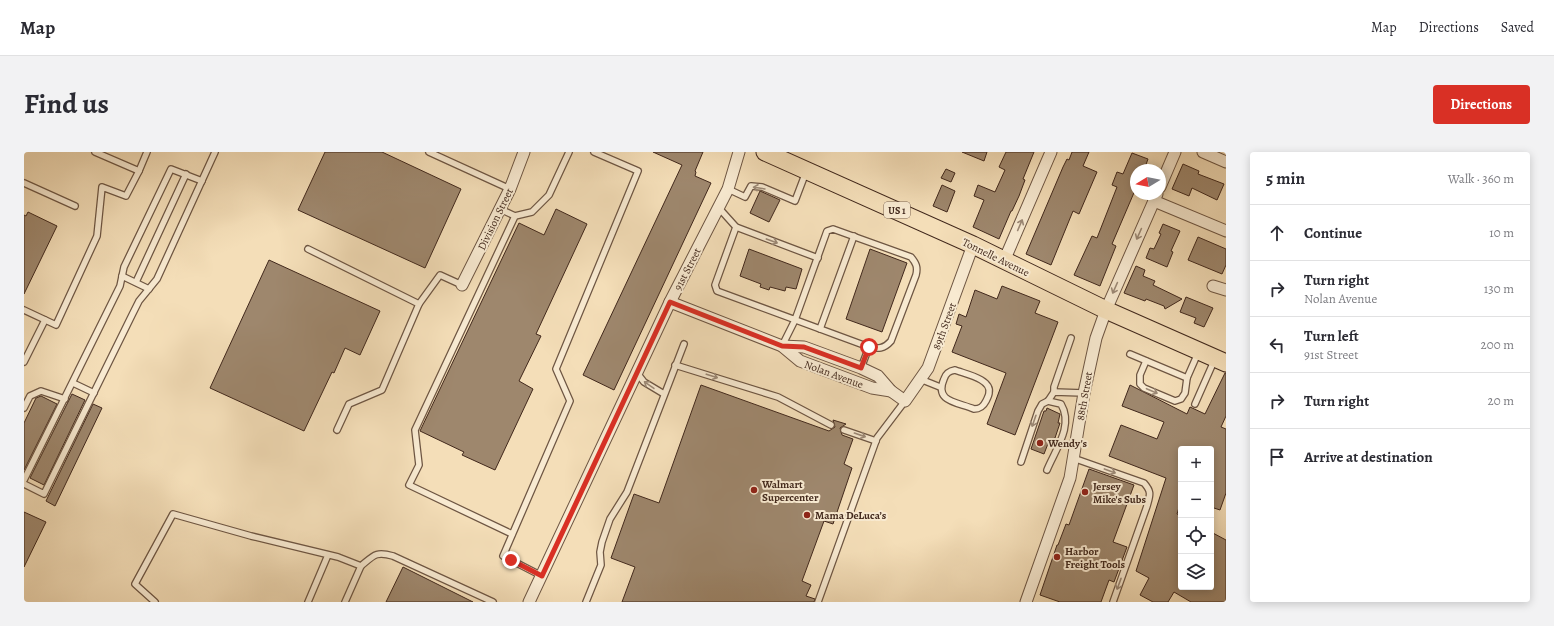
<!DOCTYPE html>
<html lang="en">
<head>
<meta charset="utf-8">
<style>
	:root { --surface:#fff; --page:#f2f2f3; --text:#2b2b33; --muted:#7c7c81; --line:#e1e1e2; --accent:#d93025 }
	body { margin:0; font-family:Alegreya,serif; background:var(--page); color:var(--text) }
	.controls { position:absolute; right:12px; bottom:12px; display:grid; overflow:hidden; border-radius:4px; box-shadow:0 2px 10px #0003 }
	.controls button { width:36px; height:36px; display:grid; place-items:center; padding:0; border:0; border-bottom:1px solid var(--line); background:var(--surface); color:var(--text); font:20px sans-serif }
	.compass { position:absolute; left:1106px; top:12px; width:36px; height:36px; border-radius:50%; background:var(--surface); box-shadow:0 2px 10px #0003; rotate:260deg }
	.stop { position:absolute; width:12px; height:12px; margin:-9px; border:3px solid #d93025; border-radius:50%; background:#fff }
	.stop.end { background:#d93025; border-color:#fff; box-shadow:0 1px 4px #0008 }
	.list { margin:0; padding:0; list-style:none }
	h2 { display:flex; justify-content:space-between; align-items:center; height:52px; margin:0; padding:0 16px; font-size:17px }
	h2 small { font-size:13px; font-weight:400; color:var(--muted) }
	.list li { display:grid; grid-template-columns:26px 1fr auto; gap:12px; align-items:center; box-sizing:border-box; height:56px; padding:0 16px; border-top:1px solid var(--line) }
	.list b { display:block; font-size:15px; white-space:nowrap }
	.list p { margin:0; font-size:13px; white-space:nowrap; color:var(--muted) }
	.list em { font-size:13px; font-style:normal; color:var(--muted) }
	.icon { flex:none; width:22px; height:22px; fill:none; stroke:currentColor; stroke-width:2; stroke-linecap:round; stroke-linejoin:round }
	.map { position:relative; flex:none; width:1202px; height:450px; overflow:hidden; border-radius:4px }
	header { display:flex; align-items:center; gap:24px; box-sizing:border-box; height:56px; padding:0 20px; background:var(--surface); border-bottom:1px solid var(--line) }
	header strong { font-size:19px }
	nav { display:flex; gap:22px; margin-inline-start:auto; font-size:14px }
	.intro { display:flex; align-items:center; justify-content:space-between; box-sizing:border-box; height:96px; padding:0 24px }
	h1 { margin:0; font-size:28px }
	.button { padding:10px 18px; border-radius:4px; background:var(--accent); color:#fff; font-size:14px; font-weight:700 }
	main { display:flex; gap:24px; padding:0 24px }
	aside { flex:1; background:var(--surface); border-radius:4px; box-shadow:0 2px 10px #0003 }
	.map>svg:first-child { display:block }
	.building { fill:#9e876d; stroke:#41281c }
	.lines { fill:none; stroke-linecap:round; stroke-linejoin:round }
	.lane-casing { stroke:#6e5643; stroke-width:8 }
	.street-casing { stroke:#6e5643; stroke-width:13 }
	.primary-casing { stroke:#41281c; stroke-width:19 }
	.lane { stroke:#f8ead1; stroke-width:5.5 }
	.street { stroke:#f8ead1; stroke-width:11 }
	.primary { stroke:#f4deb8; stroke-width:17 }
	.oneway { stroke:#9c8976 }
	.route { stroke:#d93025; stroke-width:5 }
	.poi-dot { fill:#8f2418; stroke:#f8ead1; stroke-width:1.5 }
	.labels { text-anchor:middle; stroke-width:4; stroke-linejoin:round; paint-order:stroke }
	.shield { fill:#f8ead1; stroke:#786252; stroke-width:1 }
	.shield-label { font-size:10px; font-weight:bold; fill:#41281c }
	.street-label { font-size:11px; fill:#41281c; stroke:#f8ead1 }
	.poi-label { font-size:11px; font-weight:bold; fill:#41281c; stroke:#f8ead1; text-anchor:start }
</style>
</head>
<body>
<header>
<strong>Map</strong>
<nav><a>Map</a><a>Directions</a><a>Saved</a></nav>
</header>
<div class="intro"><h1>Find us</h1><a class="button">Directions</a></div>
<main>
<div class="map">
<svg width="1202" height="450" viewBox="0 0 1202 450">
	<rect width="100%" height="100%" fill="#f4deb8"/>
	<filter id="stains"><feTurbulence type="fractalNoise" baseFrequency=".005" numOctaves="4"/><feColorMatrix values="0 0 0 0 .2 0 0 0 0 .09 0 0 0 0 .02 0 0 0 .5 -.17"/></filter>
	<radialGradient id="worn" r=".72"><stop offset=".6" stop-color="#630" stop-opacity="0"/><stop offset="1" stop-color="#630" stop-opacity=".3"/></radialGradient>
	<g class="building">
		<path d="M 301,0 L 358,0 L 437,37 L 401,116 L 274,58 Z"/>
		<path d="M 629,0 L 679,0 L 671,19 L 672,20 L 671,24 L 687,31 L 590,238 L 559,223 L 658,13 Z"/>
		<path d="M 938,0 L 963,0 L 960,9 Z"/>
		<path d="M 982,0 L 1010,0 L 999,27 L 1001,28 L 995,44 L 988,59 L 987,59 L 975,87 L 949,75 L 960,48 L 950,44 L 954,33 L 971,40 L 981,18 L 975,15 Z"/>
		<path d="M 1048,0 L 1065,0 L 1059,14 L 1073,20 L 1055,62 L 1049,59 L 1027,113 L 1002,102 L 1039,15 L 1043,7 L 1045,8 Z"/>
		<path d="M 1108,1 L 1124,7 L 1120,18 L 1112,18 L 1112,36 L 1088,92 L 1092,94 L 1076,134 L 1050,123 L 1068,84 L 1073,86 L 1093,35 L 1088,33 L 1093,20 L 1099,22 Z"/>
		<path d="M 1159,12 L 1175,19 L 1174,22 L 1200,32 L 1193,48 L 1168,36 L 1165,44 L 1148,37 Z"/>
		<path d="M 922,17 L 931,21 L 927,30 L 917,26 Z"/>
		<path d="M 918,33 L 931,39 L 923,60 L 909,54 Z"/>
		<path d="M 736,39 L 756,48 L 745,70 L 726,61 Z"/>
		<path d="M 532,57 L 563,72 L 512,182 L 517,184 L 495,229 L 509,237 L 471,318 L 438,303 L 440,300 L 396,279 L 495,71 L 520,83 Z"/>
		<path d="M 4,60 L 33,74 L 0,142 L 0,63 L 2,64 Z"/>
		<path d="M 1139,72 L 1156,79 L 1147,99 L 1149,100 L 1143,115 L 1122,106 L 1126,96 L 1130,97 L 1137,82 L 1135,81 Z"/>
		<path d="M 1174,85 L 1202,97 L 1202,113 L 1198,122 L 1164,108 Z"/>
		<path d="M 725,97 L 778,117 L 772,137 L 762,135 L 761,139 L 746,135 L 745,138 L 736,135 L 737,132 L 716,124 Z"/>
		<path d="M 846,97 L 883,111 L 858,180 L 822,167 Z"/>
		<path d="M 245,108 L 356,159 L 336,203 L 321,196 L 310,221 L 308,220 L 280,279 L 186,236 Z"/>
		<path d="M 1112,114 L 1121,118 L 1119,124 L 1131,129 L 1129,133 L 1158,147 L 1141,157 L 1140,154 L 1122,147 L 1121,149 L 1100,141 Z"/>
		<path d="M 978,134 L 1016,149 L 1011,161 L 1034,170 L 991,283 L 963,272 L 982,221 L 928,200 L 938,174 L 932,172 L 935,162 L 942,165 L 951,138 L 973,147 Z"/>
		<path d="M 1162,145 L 1189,156 L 1180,175 L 1170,171 L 1172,166 L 1156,160 Z"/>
		<path d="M 1201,221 L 1202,221 L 1202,264 L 1197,275 L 1202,277 L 1202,341 L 1196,358 L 1187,355 L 1187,297 L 1157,297 L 1157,349 L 1153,362 L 1157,364 L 1157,435 L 1187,435 L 1187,380 L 1202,388 L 1202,450 L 1167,450 L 1150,440 L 1144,450 L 1129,450 L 1116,443 L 1125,426 L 1112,419 L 1142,326 L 1085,304 L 1097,273 L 1133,287 L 1140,270 L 1098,254 L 1106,233 L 1163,262 L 1166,255 L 1181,262 Z"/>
		<path d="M 677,233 L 805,279 L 811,275 L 809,268 L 822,272 L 816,276 L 818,283 L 829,287 L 820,312 L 828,316 L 809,372 L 800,369 L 778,429 L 787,433 L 782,444 L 791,447 L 790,450 L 598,450 L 611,415 L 587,406 L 610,342 L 635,351 Z"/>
		<path d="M 48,242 L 61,248 L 20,333 L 6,326 Z"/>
		<path d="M 17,244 L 33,252 L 0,318 L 0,271 L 12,246 Z"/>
		<path d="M 69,252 L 78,256 L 31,354 L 22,349 Z"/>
		<path d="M 1023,256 L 1036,262 L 1034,271 L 1036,271 L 1031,286 L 1025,289 L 1020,302 L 1007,297 L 1020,259 L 1022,259 Z"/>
		<path d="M 1065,317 L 1110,333 L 1089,390 L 1103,395 L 1090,430 L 1085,428 L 1077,450 L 1036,450 L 1016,443 L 1033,393 L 1034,393 L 1042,372 L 1045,373 Z"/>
		<path d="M 0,360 L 22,370 L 0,415 Z"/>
		<path d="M 379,415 L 449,450 L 362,450 Z"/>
	</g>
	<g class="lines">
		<g class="lane-casing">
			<g id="lane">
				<path d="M 71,0 L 115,19 L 123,0"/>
				<path d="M 405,0 L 486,37"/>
				<path d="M 0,31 L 51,54"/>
				<path d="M 704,37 L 721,45 L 727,34 L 738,35 L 771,49 L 782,20"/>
				<path d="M 694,55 L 712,75 L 794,106"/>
				<path d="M 476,57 L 491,64"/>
				<path d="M 712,75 L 691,133 L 693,139 L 845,195 C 854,197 860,197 867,189 L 892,123 C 894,115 892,111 887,105 L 809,77 L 803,79 L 771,168 L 758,194"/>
				<path d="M 284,97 L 395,152"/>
				<path d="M 98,124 L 125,137"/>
				<path d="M 112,130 L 162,22"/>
				<path d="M 0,158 L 32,173 L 73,84 L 78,35 L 102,44 L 115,19"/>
				<path d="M 796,177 L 830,84"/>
				<path d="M 1106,202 L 1163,226"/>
				<path d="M 1122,209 L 1116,223 L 1116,232 L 1120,236 L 1151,249 L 1157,247 L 1161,241 L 1163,226 L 1174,201"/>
				<path d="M 0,210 L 21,168"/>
				<path d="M 651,213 L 754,245 L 807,273"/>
				<path d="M 837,216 L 845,195"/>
				<path d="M 931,218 C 941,222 968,227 965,241 C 965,243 963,247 962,249 C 959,255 956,257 950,257 C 933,250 910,250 920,227 C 922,221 925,219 931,218 Z"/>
				<path d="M 613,221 L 620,230 L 640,242"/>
				<path d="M 896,227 L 916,235"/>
				<path d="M 49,231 L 70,241"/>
				<path d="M 1030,240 L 1030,235 L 1047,186"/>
				<path d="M 1171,252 L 1190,209"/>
				<path d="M 0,256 L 6,244 L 17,239 L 41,247"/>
				<path d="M 313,278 L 325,252 L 358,238 L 395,152 L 416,123 L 438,133"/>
				<path d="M 820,278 L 852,289"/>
				<path d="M 1049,306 L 1120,331 C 1128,340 1126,343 1123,354 L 1089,450"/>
				<path d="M 997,310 L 1014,259 L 1018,252 L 1024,249 L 1030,240 L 1060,241"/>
				<path d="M 1023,318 C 1031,298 1050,274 1037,252 L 1024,249"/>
				<path d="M 0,328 L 96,134 L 100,115 L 147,17 L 178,29"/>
				<path d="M 0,332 L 20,342 L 108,163 L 115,149 L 133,127 L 191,0"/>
				<path d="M 488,382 L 385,333 L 395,313 L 391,278 L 491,64 L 508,60 L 525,43 L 545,0"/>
				<path d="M 337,414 C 350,403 352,399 369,404 L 469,450"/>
				<path d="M 518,424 L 479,404 L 546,249 L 532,217 L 614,19 L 570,0"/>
				<path d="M 131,450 L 111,432 L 149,362 L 227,384 L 314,405 L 337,414 L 321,450"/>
				<path d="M 284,450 L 304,403"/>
				<path d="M 562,450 L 577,413 L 576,400 L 578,390 L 586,367 L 603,340 L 660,192"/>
				<path d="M 794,450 L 853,286 L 881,249"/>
			</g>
		</g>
		<g class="street-casing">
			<g id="street">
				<path d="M 1179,0 L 1202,10"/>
				<path d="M 1136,35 L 1151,0"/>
				<path d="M 1130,49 L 1202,79"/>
				<path d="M 980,109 L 1027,0"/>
				<path d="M 438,133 L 486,37 L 500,0"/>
				<path d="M 1189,134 L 1202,138"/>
				<path d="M 646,150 L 758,194 L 776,209 L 848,236 L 867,239"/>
				<path d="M 758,194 L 780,195 L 837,216 L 854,224 L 867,239 L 881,249 L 904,216 L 949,93"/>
				<path d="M 505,450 L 646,150 L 704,37 L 715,0"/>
				<path d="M 1002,450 L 1046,326 L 1060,241 L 1072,186 L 1082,158 L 1133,42"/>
			</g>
		</g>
		<g class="primary-casing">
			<path id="primary" d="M 741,0 L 949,93 L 1082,158 L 1202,211"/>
		</g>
		<use href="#lane" class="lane"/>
		<use href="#street" class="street"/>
		<use href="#primary" class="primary"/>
	</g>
	<defs><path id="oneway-shaft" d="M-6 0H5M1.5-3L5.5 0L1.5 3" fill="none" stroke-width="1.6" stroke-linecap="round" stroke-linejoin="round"/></defs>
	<g class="oneway">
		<use href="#oneway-shaft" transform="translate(735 36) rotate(-171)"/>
		<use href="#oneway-shaft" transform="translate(996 73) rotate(-67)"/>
		<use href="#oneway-shaft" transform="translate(1115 82) rotate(114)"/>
		<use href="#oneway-shaft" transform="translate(748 89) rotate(20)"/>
		<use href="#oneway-shaft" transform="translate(1091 136) rotate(114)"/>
		<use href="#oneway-shaft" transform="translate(688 224) rotate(18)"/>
		<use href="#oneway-shaft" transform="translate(625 233) rotate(-145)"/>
		<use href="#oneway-shaft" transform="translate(1128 239) rotate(23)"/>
		<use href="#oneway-shaft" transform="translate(1010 269) rotate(109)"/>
		<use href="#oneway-shaft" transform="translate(836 283) rotate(19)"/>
		<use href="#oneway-shaft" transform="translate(1086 319) rotate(20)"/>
		<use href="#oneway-shaft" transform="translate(1095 432) rotate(110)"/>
	</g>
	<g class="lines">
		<path class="route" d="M 487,408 L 518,424 L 646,150 L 758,194 L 780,195 L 837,216 L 845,195"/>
	</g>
	<g class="poi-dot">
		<circle cx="1016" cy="291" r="4"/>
		<circle cx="730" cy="338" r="4"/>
		<circle cx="1061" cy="340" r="4"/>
		<circle cx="783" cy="363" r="4"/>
		<circle cx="1033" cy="405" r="4"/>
	</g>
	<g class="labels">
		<rect class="shield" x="860" y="50" width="26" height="16" rx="3"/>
		<g class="shield-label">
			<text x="873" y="62">US 1</text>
		</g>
		<g class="street-label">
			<text transform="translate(471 67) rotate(-64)" y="4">Division Street</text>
			<text transform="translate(972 105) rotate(26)" y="4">Tonnelle Avenue</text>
			<text transform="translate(663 117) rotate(-63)" y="4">91st Street</text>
			<text transform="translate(920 174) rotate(-70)" y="4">89th Street</text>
			<text transform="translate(810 222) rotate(20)" y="4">Nolan Avenue</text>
			<text transform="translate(1060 244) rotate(-80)" y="4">88th Street</text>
		</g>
		<g class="poi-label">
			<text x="1024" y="295">Wendy's</text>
			<text x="738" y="336">Walmart<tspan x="738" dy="13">Supercenter</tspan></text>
			<text x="1069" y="338">Jersey<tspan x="1069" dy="13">Mike's Subs</tspan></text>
			<text x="791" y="367">Mama DeLuca’s</text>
			<text x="1041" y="403">Harbor<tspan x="1041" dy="13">Freight Tools</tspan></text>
		</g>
	</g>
	<rect width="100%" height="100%" filter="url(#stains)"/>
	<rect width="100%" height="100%" fill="url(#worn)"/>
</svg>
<div class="controls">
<button>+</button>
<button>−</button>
<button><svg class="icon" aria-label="locate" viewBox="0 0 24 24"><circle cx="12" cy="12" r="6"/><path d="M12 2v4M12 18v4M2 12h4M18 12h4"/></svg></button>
<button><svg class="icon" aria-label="layers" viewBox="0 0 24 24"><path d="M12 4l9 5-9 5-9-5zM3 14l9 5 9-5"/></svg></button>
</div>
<svg class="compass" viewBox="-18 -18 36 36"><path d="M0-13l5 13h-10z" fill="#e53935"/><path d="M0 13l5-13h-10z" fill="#7c7c81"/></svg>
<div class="stop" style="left:845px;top:195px"></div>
<div class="stop end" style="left:487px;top:408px"></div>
</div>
<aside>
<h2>5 min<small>Walk · 360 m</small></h2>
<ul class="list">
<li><svg class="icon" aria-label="ahead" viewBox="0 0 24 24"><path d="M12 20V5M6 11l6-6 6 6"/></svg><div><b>Continue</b></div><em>10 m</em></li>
<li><svg class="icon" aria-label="right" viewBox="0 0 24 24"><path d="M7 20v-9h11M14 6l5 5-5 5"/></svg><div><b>Turn right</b><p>Nolan Avenue</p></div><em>130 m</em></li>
<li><svg class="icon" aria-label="left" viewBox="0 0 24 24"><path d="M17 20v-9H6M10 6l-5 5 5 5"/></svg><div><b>Turn left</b><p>91st Street</p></div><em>200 m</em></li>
<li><svg class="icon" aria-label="right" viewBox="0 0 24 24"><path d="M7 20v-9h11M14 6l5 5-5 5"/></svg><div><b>Turn right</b></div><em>20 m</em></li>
<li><svg class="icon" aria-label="arrive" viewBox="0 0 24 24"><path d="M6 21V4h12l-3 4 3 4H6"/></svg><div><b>Arrive at destination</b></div></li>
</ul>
</aside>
</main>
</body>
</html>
